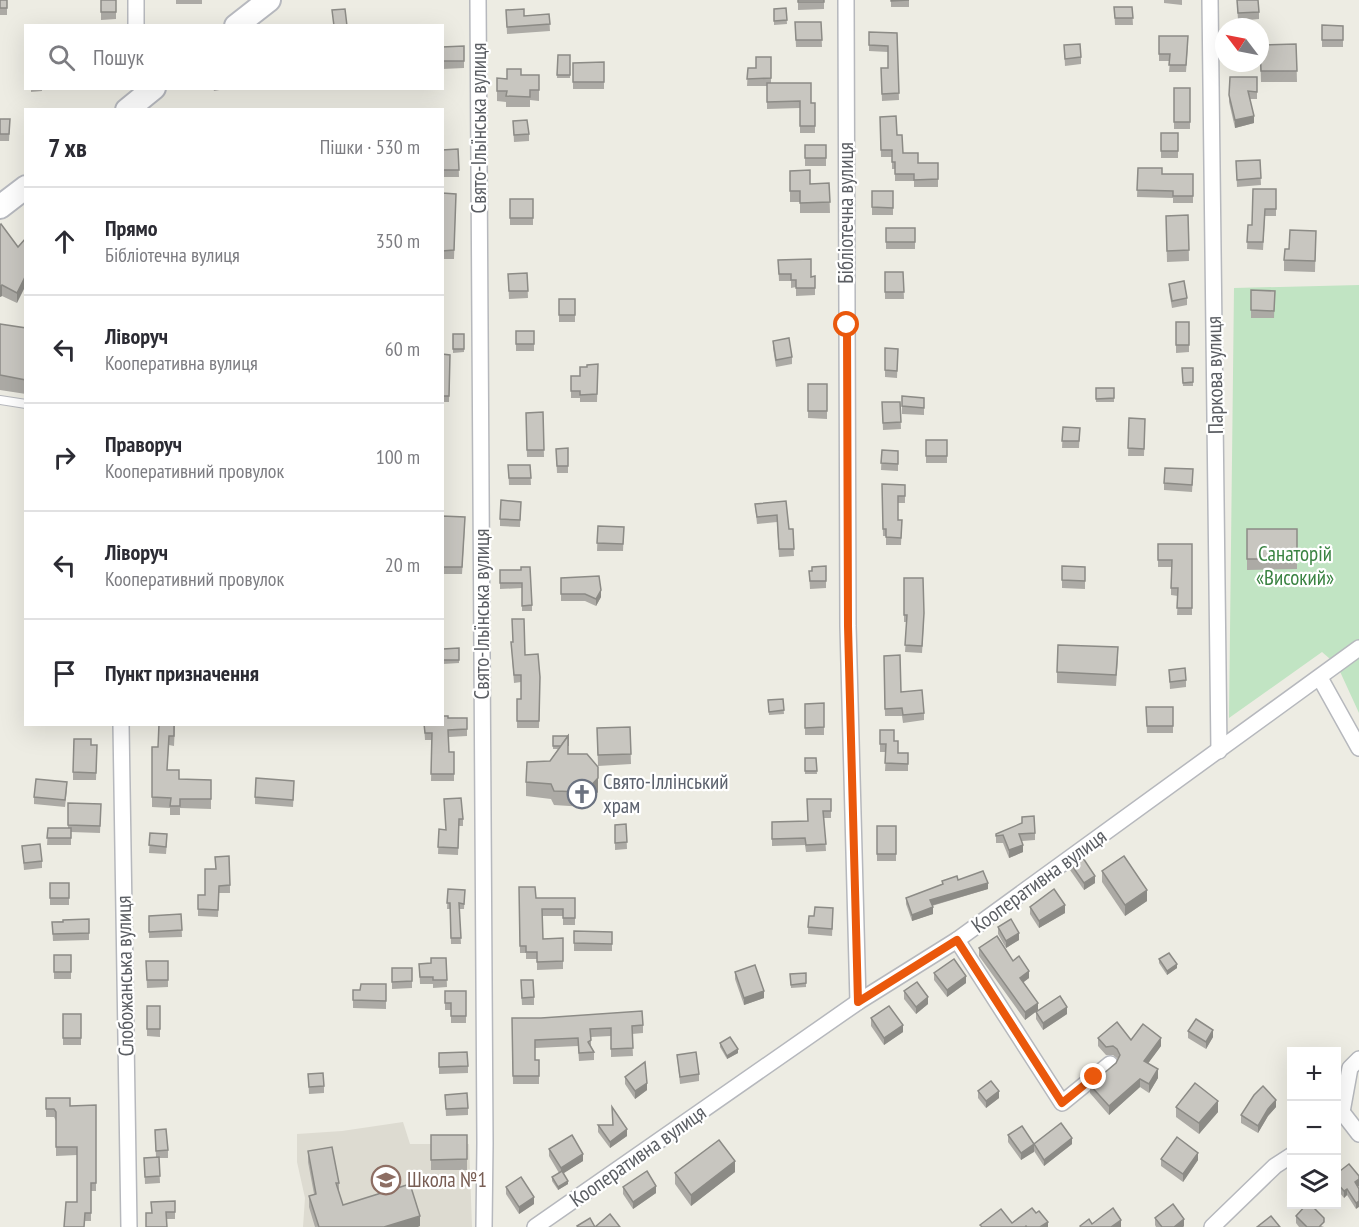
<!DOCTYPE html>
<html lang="uk">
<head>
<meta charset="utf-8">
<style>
	:root { --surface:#fff; --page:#f2f2f3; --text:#2b2b33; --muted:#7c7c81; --line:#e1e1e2 }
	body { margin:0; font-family:"PT Sans Narrow",sans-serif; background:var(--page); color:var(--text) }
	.controls { position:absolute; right:18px; bottom:18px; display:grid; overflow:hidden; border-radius:0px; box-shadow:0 6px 24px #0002 }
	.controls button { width:54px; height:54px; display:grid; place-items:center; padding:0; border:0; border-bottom:2px solid var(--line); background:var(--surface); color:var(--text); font:30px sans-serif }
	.compass { position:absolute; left:1215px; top:18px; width:54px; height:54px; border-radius:50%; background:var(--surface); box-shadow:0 6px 24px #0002; rotate:302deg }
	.stop { position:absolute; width:18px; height:18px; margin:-14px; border:4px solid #ea580c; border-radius:50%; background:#fff }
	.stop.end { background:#ea580c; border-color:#fff; box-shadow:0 2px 6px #0008 }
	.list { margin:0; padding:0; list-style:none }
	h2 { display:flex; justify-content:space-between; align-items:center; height:78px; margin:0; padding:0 24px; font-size:26px }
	h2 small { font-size:20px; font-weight:400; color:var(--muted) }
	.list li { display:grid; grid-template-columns:39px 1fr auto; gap:18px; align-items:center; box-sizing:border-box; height:108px; padding:0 24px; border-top:2px solid var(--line) }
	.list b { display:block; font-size:22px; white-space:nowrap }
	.list p { margin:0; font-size:20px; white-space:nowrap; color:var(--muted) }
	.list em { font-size:20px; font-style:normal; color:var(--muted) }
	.icon { flex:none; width:33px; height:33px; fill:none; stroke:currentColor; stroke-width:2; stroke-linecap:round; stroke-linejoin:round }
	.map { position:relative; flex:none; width:1359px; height:1227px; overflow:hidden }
	.search { position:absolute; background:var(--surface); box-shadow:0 6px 24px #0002; left:24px; top:24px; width:420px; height:66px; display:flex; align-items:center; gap:15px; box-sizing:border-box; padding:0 21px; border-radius:0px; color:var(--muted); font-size:22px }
	.panel { position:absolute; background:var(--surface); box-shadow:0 6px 24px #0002; left:24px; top:108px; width:420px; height:618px; border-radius:0px }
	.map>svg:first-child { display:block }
	.education { fill:#dddbd1 }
	.green { fill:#c1e4c3 }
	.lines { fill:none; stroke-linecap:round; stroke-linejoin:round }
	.lane-casing { stroke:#b6b8bd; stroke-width:10 }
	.street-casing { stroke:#b6b8bd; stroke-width:18 }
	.secondary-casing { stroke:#b7b9bf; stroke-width:26 }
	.lane { stroke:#fff; stroke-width:8 }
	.street { stroke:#fff; stroke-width:15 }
	.secondary { stroke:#fff; stroke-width:22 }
	.wall { fill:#acaaa5 }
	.shaded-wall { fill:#8c8b86 }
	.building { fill:#c8c6c0; stroke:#8c8b86; stroke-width:1.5 }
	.route { stroke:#ea580c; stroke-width:8 }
	.labels { text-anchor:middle; stroke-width:4.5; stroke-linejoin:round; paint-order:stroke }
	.street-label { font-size:21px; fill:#5b5e63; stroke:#fff }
	.park-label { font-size:21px; fill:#3a8342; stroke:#fff }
	.worship-label { font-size:21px; fill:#5b616d; stroke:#fff; text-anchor:start }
	.education-label { font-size:21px; fill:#785e54; stroke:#fff; text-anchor:start }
</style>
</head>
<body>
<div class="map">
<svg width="1359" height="1227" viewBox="0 0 1359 1227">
	<rect width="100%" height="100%" fill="#edece3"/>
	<path class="education" d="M 403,1122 L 410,1144 L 469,1144 L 472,1227 L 303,1227 L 305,1198 L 297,1162 L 297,1134 L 342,1131 Z"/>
	<path class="green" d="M 1359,285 L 1359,713 L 1337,665 L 1322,652 L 1229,718 L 1234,288 Z"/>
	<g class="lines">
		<g class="lane-casing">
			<path id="lane" d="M 0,400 L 26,404"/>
		</g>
		<g class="street-casing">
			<g id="street">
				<path d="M 478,0 L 485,1143 L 484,1227"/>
				<path d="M 846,0 L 848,626 L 858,1002"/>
				<path d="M 1210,0 L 1219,751"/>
				<path d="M 136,26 L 136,0"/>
				<path d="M 1320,678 L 1359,748"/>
				<path d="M 121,724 L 129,1227"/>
				<path d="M 957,940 L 1062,1103 L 1110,1064"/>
				<path d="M 1342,1112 L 1359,1134"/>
				<path d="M 1336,1117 L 1342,1112 L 1350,1068 L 1359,1059"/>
				<path d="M 535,1227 L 858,1002 L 957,940 L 1359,648"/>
				<path d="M 1212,1227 L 1275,1166 L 1292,1155"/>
			</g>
		</g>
		<g class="secondary-casing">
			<g id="secondary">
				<path d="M 236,26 L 269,0"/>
				<path d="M 127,110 L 154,88"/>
				<path d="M 0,207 L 26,187"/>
			</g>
		</g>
		<use href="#lane" class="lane"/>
		<use href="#street" class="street"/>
		<use href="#secondary" class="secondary"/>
	</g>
	<g class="wall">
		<rect x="0" y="0" width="7" height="15"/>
		<path d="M 101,0 L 116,0 L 116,19 L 101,20 Z"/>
		<rect x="176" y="0" width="26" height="4"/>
		<path d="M 798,0 L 824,0 L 824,9 L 798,10 Z"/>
		<rect x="891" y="0" width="18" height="7"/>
		<path d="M 1164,0 L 1182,0 L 1182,5 L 1164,3 Z"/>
		<path d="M 1237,0 L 1259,12 L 1259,19 L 1238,21 Z"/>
		<path d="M 1114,7 L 1132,7 L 1133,25 L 1115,25 Z"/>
		<path d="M 786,8 L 787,24 L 774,25 L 774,9 Z"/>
		<path d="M 506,10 L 524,16 L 549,14 L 550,31 L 507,34 Z"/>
		<path d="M 795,22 L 821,22 L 822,47 L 796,47 Z"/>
		<path d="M 1322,25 L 1343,26 L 1343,47 L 1322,47 Z"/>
		<path d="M 869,32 L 897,33 L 899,100 L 882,101 L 881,68 L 888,68 L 888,52 L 869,51 Z"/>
		<path d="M 1159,36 L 1188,44 L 1186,72 L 1169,72 L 1170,61 L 1159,61 Z"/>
		<path d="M 1296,44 L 1297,82 L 1261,82 L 1260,45 Z"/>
		<path d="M 1064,45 L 1081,57 L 1081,64 L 1065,66 Z"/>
		<path d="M 464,46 L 464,68 L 442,69 L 442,47 Z"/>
		<path d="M 558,55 L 570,55 L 570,78 L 557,78 Z"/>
		<path d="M 771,57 L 771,83 L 811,103 L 815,103 L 815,133 L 800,133 L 800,108 L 767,109 L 767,86 L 747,86 L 748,68 L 756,68 Z"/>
		<path d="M 604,62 L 604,89 L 573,89 L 573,63 Z"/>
		<path d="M 521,75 L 539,75 L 539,101 L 530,100 L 530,107 L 506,107 L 506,102 L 497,101 L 497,78 L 507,79 Z"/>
		<path d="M 1230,77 L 1257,77 L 1257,99 L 1250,99 L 1254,123 L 1235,128 L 1229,102 Z"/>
		<path d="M 31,88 L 42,88 L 42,91 L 31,92 Z"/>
		<path d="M 213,88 L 225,88 L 225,89 L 214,91 Z"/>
		<rect x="1174" y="88" width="16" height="41"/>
		<path d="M 880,117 L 897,135 L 903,153 L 918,163 L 938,163 L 938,187 L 914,187 L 914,181 L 895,181 L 895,169 L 892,169 L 892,157 L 881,157 Z"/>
		<path d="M 0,119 L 10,119 L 9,141 L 0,141 Z"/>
		<path d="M 513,121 L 529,134 L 529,141 L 514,142 Z"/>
		<rect x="1161" y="133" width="17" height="25"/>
		<rect x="805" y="145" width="21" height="21"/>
		<path d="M 458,149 L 459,177 L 442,177 L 442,150 Z"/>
		<path d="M 1260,160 L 1261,185 L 1237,187 L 1236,161 Z"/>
		<path d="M 1138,168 L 1162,174 L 1193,174 L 1193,203 L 1173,203 L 1173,198 L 1137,197 Z"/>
		<path d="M 790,171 L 810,184 L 829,183 L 830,213 L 800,213 L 800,202 L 790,202 Z"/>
		<path d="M 1276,189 L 1276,216 L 1265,216 L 1263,250 L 1247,249 L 1248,225 L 1252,225 Z"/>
		<rect x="872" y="191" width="21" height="24"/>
		<path d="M 442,193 L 456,194 L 454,259 L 442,259 Z"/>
		<rect x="510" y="199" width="23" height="26"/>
		<path d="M 1188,215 L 1189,261 L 1167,262 L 1166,216 Z"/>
		<path d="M 0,225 L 18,247 L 17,303 L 2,296 L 0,297 Z"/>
		<rect x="886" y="228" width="29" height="21"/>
		<path d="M 1316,231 L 1315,272 L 1284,271 L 1284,260 L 1289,249 Z"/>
		<path d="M 778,260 L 811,277 L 815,276 L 815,295 L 796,296 L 796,287 L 791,288 L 791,281 L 779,281 Z"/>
		<path d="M 885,272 L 903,272 L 904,299 L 885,299 Z"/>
		<path d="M 527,273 L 528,298 L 509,299 L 508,274 Z"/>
		<path d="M 1169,284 L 1187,298 L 1187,305 L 1172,308 L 1169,291 Z"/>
		<path d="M 1251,290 L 1275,291 L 1274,318 L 1251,318 Z"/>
		<rect x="559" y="299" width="16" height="23"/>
		<path d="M 1176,322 L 1189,322 L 1189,352 L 1176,353 Z"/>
		<path d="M 0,324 L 26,328 L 26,394 L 0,390 Z"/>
		<rect x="516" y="331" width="18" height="20"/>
		<path d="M 453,334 L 464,334 L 464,352 L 453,353 Z"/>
		<path d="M 773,341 L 792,357 L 792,364 L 776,367 L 773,348 Z"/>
		<path d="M 885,348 L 898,349 L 897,378 L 885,377 Z"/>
		<path d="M 442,354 L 450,355 L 449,402 L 442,402 Z"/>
		<path d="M 598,364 L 597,402 L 580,402 L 580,398 L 571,398 L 571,376 L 580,376 L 587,367 Z"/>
		<path d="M 1182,368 L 1193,368 L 1193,386 L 1183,386 Z"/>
		<path d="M 808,384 L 827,384 L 827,419 L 808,418 Z"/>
		<rect x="1096" y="388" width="18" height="14"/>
		<path d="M 902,396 L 924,405 L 924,415 L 902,414 Z"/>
		<path d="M 882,402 L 900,402 L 901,429 L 883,430 Z"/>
		<path d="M 543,412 L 544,457 L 527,457 L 526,413 Z"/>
		<path d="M 1129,418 L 1145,419 L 1144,456 L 1128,456 Z"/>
		<path d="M 1063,427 L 1080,428 L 1079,448 L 1062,448 Z"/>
		<rect x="926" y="440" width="21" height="23"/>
		<path d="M 568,448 L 568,473 L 557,473 L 556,449 Z"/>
		<path d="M 882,450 L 898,451 L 898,471 L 881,470 Z"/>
		<path d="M 508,465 L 530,465 L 531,485 L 509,485 Z"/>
		<path d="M 1193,477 L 1192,492 L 1164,490 L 1164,483 Z"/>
		<path d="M 882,484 L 905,485 L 905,503 L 898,503 L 898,520 L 902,520 L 901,545 L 886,545 L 886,536 L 883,536 Z"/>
		<path d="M 786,501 L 789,529 L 793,529 L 794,556 L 779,557 L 777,522 L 757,524 L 755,504 Z"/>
		<path d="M 521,502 L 520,527 L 500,526 L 500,519 Z"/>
		<path d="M 442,516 L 465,524 L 462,574 L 442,574 Z"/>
		<path d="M 598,526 L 624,527 L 623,551 L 597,551 Z"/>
		<path d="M 1247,529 L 1297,529 L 1297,569 L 1247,570 Z"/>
		<path d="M 1158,544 L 1192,544 L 1192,615 L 1177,615 L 1178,596 L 1171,595 L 1171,567 L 1158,567 Z"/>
		<path d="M 826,566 L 826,588 L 810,589 L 809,571 L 812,571 Z"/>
		<path d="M 1062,566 L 1085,567 L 1085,589 L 1062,588 Z"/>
		<path d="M 500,570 L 521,570 L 532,605 L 532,611 L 522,611 L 522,588 L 500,589 Z"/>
		<path d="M 561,578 L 601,597 L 596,606 L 585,601 L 561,601 Z"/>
		<path d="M 904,578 L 924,621 L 922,653 L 905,652 L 907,622 L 904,622 Z"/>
		<path d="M 511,642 L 525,655 L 540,677 L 539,728 L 517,728 L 517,699 L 521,699 L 521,682 L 514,683 Z"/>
		<path d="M 442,648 L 459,660 L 459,663 L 443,664 L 443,656 L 443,703 Z"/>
		<path d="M 884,656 L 901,692 L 924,713 L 924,720 L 903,723 L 902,716 L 885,716 Z"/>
		<path d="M 1118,658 L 1116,686 L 1057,683 L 1057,672 Z"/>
		<path d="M 1169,670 L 1186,680 L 1186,687 L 1170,689 Z"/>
		<path d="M 783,699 L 784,714 L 769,715 L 768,700 Z"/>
		<path d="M 824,703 L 824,735 L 805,735 L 805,704 Z"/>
		<path d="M 1146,707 L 1173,707 L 1173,733 L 1147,733 Z"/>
		<path d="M 448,718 L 467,718 L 467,736 L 449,737 L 449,752 L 454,752 L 454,781 L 431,781 L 432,740 L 425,740 L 424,724 Z"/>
		<path d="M 175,724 L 174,746 L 169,745 L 167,770 L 179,779 L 211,780 L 211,809 L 180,808 L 180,815 L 170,815 L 170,808 L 152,807 L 152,747 L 158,747 Z"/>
		<path d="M 630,727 L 631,764 L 598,766 L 597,728 Z"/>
		<path d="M 880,730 L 894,741 L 898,753 L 908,753 L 908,771 L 885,771 L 886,752 L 880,752 Z"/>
		<path d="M 553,736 L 598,792 L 585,807 L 554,805 L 551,799 L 526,796 L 526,782 L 550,761 L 558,749 L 553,749 Z"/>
		<path d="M 91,745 L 97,745 L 96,780 L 73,780 L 73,772 Z"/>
		<path d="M 805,758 L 816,758 L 817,774 L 805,774 Z"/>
		<path d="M 294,788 L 293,807 L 255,804 L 255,797 Z"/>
		<path d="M 67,789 L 65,807 L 34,804 L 34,797 Z"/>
		<path d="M 444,799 L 463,819 L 463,826 L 459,826 L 458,855 L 438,854 L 439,829 L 446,830 Z"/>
		<path d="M 831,799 L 831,818 L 824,818 L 826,851 L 806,852 L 805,845 L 772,846 L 772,822 L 808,821 Z"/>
		<path d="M 68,803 L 101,804 L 100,833 L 71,832 L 71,845 L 47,845 L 48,828 L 68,828 Z"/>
		<path d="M 1022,823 L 1035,833 L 1035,840 L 1022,841 L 1023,852 L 1009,858 L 1003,843 L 996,843 L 996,834 Z"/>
		<path d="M 626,824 L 627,849 L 615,850 L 615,825 Z"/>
		<rect x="877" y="826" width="19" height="35"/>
		<path d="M 150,833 L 167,841 L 166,854 L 149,853 Z"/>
		<path d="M 22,846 L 42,861 L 42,868 L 24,870 Z"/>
		<path d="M 1070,863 L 1095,883 L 1084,890 L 1070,870 Z"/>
		<path d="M 205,869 L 230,885 L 230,893 L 219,893 L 218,917 L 198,916 L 198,895 L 205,895 Z"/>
		<path d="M 1102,871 L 1147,901 L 1125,916 L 1102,882 Z"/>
		<path d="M 958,880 L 988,889 L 932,906 L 933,914 L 912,921 L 906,904 L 906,898 L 942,885 L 942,881 Z"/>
		<rect x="50" y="883" width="19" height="22"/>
		<path d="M 519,887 L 536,898 L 575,898 L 575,925 L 563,925 L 563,916 L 543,916 L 543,939 L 563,938 L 563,969 L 537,970 L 537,959 L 526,959 L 526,953 L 520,953 Z"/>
		<path d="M 448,889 L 465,890 L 464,909 L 459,909 L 461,944 L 451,944 L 450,909 L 447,909 Z"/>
		<path d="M 1030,907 L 1065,913 L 1039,928 L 1030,914 Z"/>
		<path d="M 181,914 L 182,937 L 149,938 L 149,916 Z"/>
		<path d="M 814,916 L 833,916 L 832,936 L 808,934 L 808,927 Z"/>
		<path d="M 89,919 L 89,940 L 53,941 L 52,922 Z"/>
		<path d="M 998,927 L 1019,940 L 1006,948 L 998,934 Z"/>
		<path d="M 574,931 L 612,932 L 612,951 L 574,951 Z"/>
		<path d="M 979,948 L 1013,961 L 1029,978 L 1023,982 L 1038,1010 L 1025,1020 L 979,956 Z"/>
		<rect x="54" y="955" width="17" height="24"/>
		<path d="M 446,958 L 447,987 L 433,988 L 433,984 L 420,984 L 419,964 L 431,963 Z"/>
		<path d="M 1159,959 L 1177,968 L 1167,975 L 1159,963 Z"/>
		<path d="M 146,961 L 168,961 L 168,987 L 147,988 Z"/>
		<path d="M 392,968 L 412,968 L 412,988 L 392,989 Z"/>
		<path d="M 735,972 L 764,998 L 744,1005 L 735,979 Z"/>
		<path d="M 806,973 L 806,987 L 791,988 L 790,974 Z"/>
		<path d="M 934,973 L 966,983 L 947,997 L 934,980 Z"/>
		<path d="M 386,984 L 386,1009 L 353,1008 L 353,990 L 360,990 Z"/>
		<path d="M 521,988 L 534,997 L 534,1005 L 522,1005 Z"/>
		<path d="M 445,991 L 466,991 L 466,1023 L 451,1023 L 451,1010 L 445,1010 Z"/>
		<path d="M 904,991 L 928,1004 L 916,1014 L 904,999 Z"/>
		<path d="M 147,1006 L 160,1006 L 160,1037 L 147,1036 Z"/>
		<path d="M 1036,1012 L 1067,1014 L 1043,1030 L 1036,1019 Z"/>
		<rect x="63" y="1014" width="18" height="31"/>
		<path d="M 512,1018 L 643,1025 L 643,1033 L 632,1034 L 633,1056 L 611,1057 L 611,1036 L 591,1037 L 591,1046 L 594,1052 L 594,1060 L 579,1061 L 578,1046 L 535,1048 L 535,1060 L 539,1060 L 539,1084 L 513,1084 Z"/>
		<path d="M 871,1018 L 903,1032 L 884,1045 L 871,1026 Z"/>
		<path d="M 1188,1031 L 1213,1037 L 1206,1049 L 1188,1038 Z"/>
		<path d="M 1098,1038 L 1131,1040 L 1161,1046 L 1148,1063 L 1158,1078 L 1149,1093 L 1140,1087 L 1109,1115 L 1090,1093 L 1090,1085 L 1116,1063 L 1118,1059 L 1113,1055 L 1106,1055 L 1098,1046 Z"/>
		<path d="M 720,1043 L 738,1053 L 727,1059 L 720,1047 Z"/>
		<path d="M 439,1053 L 468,1066 L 468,1073 L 439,1074 Z"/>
		<path d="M 677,1055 L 699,1074 L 699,1081 L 680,1084 Z"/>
		<path d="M 308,1074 L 324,1086 L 324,1093 L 309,1094 Z"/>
		<path d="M 625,1077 L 647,1090 L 635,1099 L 625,1084 Z"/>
		<path d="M 978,1091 L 999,1098 L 986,1108 L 978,1098 Z"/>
		<path d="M 445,1095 L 468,1108 L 468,1115 L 446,1116 Z"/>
		<path d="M 46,1098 L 70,1106 L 96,1105 L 96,1191 L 91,1191 L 91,1221 L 85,1221 L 77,1202 L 77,1155 L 56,1156 L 56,1121 L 54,1117 L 46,1117 Z"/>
		<path d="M 1176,1107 L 1218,1112 L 1199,1134 L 1176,1117 Z"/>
		<path d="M 1276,1107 L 1268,1116 L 1258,1133 L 1241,1123 L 1241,1115 Z"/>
		<path d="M 598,1125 L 627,1136 L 610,1148 L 598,1132 Z"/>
		<path d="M 155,1130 L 168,1150 L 168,1158 L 159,1158 L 160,1183 L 145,1184 L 144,1158 L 156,1157 Z"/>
		<rect x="431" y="1135" width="36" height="35"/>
		<path d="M 1008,1135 L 1034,1144 L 1072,1144 L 1044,1166 L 1034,1151 L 1021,1160 L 1008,1142 Z"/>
		<path d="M 549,1149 L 583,1161 L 563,1173 L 568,1184 L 558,1190 L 552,1181 L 552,1177 L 559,1173 L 549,1156 Z"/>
		<path d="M 308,1151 L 339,1183 L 339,1192 L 343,1205 L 420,1226 L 315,1227 L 309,1207 L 309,1196 L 314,1194 L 308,1162 Z"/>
		<path d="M 1161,1159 L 1198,1160 L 1183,1182 L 1161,1166 Z"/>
		<path d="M 735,1172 L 691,1206 L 675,1184 L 675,1173 Z"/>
		<path d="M 1336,1174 L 1359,1176 L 1359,1186 L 1357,1187 L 1356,1209 L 1347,1195 L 1344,1198 L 1336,1188 Z"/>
		<path d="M 506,1187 L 534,1204 L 519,1214 L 506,1194 Z"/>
		<path d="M 623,1187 L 656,1193 L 633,1209 L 623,1194 Z"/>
		<path d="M 175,1201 L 175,1219 L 167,1219 L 151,1213 Z"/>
		<path d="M 1296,1216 L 1324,1227 L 1299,1227 L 1296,1223 Z"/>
		<path d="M 1155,1218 L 1184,1226 L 1183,1227 L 1156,1227 L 1155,1225 Z"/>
	</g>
	<g class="shaded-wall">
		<path d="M 1254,116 L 1254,123 L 1235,128 L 1235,120 Z"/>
		<path d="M 26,275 L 26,285 L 17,303 L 17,293 Z"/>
		<path d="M 2,285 L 2,296 L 0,297 L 0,287 Z"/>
		<path d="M 601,590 L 601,597 L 596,606 L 596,599 Z"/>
		<path d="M 598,778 L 598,792 L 585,807 L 585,792 Z"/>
		<path d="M 1023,845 L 1023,852 L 1009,858 L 1009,850 Z"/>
		<path d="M 1095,876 L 1095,883 L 1084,890 L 1084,883 Z"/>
		<path d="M 988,883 L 988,889 L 930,906 L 930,900 Z"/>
		<path d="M 1147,890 L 1147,901 L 1125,916 L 1125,905 Z"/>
		<path d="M 1065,905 L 1065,913 L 1039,928 L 1039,921 Z"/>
		<path d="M 933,907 L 933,914 L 912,921 L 912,915 Z"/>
		<path d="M 1019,933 L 1019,940 L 1006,948 L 1006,941 Z"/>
		<path d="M 1177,964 L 1177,968 L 1167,975 L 1167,971 Z"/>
		<path d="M 1029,971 L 1029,978 L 1020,985 L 1020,978 Z"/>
		<path d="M 966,976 L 966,983 L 947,997 L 947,990 Z"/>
		<path d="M 764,991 L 764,998 L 744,1005 L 744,998 Z"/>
		<path d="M 928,997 L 928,1004 L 916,1014 L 916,1007 Z"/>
		<path d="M 1038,1003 L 1038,1010 L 1025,1020 L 1025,1012 Z"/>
		<path d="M 1067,1007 L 1067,1014 L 1043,1030 L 1043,1023 Z"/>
		<path d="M 903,1025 L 903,1032 L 884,1045 L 884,1038 Z"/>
		<path d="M 1213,1030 L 1213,1037 L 1206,1049 L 1206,1042 Z"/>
		<path d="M 1161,1038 L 1161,1046 L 1144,1069 L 1144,1061 Z"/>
		<path d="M 738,1049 L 738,1053 L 727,1059 L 727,1056 Z"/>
		<path d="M 1158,1069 L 1158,1078 L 1149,1093 L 1149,1084 Z"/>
		<path d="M 1140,1079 L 1140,1087 L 1109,1115 L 1109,1106 Z"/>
		<path d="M 647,1083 L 647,1090 L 635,1099 L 635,1091 Z"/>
		<path d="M 999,1091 L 999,1098 L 986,1108 L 986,1101 Z"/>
		<path d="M 1276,1100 L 1276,1107 L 1268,1116 L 1258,1133 L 1258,1126 L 1268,1109 Z"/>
		<path d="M 1218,1101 L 1218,1112 L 1199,1134 L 1199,1123 Z"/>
		<path d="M 627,1129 L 627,1136 L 610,1148 L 610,1142 Z"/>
		<path d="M 1072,1138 L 1072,1144 L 1044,1166 L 1044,1160 Z"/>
		<path d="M 1034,1144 L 1034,1152 L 1021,1160 L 1021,1153 Z"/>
		<path d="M 1198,1153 L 1198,1160 L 1183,1182 L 1183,1174 Z"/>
		<path d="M 583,1154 L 583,1161 L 561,1175 L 561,1168 Z"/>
		<path d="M 735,1161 L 735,1172 L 691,1206 L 691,1195 Z"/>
		<path d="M 1359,1179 L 1359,1186 L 1355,1189 L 1355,1182 Z"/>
		<path d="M 568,1181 L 568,1184 L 558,1190 L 558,1187 Z"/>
		<path d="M 656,1186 L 656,1193 L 633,1209 L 633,1202 Z"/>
		<path d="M 1347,1189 L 1347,1195 L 1344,1198 L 1344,1191 Z"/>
		<path d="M 534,1197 L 534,1204 L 519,1214 L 519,1207 Z"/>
		<path d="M 1359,1201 L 1359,1207 L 1356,1209 L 1356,1203 Z"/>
		<path d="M 420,1216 L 420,1226 L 418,1227 L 384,1227 Z"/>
		<path d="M 1184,1219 L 1184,1226 L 1183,1227 L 1174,1227 Z"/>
		<path d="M 1121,1220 L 1121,1227 L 1111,1227 Z"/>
		<path d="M 1048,1222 L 1048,1227 L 1040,1227 Z"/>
	</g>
	<g class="building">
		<rect x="0" y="0" width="7" height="8"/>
		<rect x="101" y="0" width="15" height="12"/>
		<rect x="798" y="0" width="26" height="2"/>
		<path d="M 891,0 L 909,0 L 891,1 Z"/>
		<path d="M 1237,0 L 1258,0 L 1259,12 L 1238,13 Z"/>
		<path d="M 1114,7 L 1132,7 L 1133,18 L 1115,18 Z"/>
		<path d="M 786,8 L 787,20 L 774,21 L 774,9 Z"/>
		<path d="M 345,9 L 347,26 L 334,26 L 332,10 Z"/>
		<path d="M 524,9 L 524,16 L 549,14 L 550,24 L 507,27 L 506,10 Z"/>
		<path d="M 795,22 L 821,22 L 822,40 L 796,40 Z"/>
		<path d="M 1322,25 L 1343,26 L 1343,40 L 1322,40 Z"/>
		<path d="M 869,32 L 897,33 L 899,93 L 882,94 L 881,68 L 888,68 L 888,46 L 869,45 Z"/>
		<path d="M 1159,36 L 1188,36 L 1186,65 L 1169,65 L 1170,54 L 1159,54 Z"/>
		<path d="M 1080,44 L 1081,57 L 1065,59 L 1064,45 Z"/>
		<path d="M 1296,44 L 1297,71 L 1261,71 L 1260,45 Z"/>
		<path d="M 464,46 L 464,61 L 442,61 L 442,47 Z"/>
		<path d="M 558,55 L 570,55 L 570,75 L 557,75 Z"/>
		<path d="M 756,57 L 771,57 L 771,78 L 747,79 L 748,68 L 756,68 Z"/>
		<path d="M 604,62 L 604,82 L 573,82 L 573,63 Z"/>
		<path d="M 507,69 L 521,69 L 521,75 L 539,75 L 539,90 L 530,90 L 530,97 L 506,96 L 507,91 L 497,91 L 497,78 L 507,79 Z"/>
		<path d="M 1230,77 L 1257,77 L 1257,92 L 1248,91 L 1254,116 L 1235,120 L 1229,95 Z"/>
		<path d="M 767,83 L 811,83 L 811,103 L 815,103 L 815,126 L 800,126 L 800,101 L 767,102 Z"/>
		<rect x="1174" y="88" width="16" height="34"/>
		<path d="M 896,116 L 897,135 L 902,135 L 903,153 L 918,153 L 918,163 L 938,163 L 938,179 L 914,180 L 914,174 L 895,174 L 895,162 L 892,162 L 892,150 L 881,150 L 880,117 Z"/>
		<path d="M 0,119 L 10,119 L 9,134 L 0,134 Z"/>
		<path d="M 527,120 L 529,134 L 514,135 L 513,121 Z"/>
		<rect x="1161" y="133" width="17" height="18"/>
		<rect x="805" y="145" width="21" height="13"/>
		<path d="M 458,149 L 459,170 L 442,170 L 442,150 Z"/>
		<path d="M 1260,160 L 1261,178 L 1237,180 L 1236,161 Z"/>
		<path d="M 1138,168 L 1162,168 L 1162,174 L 1193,174 L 1193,196 L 1173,196 L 1173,191 L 1137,190 Z"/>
		<path d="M 810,170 L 810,184 L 829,183 L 830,202 L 800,203 L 800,191 L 790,191 L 790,171 Z"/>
		<path d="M 1253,189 L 1276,189 L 1276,209 L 1265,209 L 1263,242 L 1247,242 L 1248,225 L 1252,225 Z"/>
		<path d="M 872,191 L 893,191 L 893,208 L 872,207 Z"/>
		<path d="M 442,193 L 456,194 L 454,250 L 442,251 Z"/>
		<rect x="510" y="199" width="23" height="19"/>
		<path d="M 1188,215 L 1189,250 L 1167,251 L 1166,216 Z"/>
		<path d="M 1,224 L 18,247 L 26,238 L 26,275 L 17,293 L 2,285 L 0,287 L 0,225 Z"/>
		<rect x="886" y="228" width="29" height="14"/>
		<path d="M 1290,230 L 1316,231 L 1315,261 L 1284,260 L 1285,249 L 1289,249 Z"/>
		<path d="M 811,259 L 811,277 L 815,276 L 815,288 L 796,288 L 796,280 L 791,280 L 791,274 L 779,274 L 778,260 Z"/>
		<path d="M 885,272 L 903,272 L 904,292 L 885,292 Z"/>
		<path d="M 527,273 L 528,291 L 509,291 L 508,274 Z"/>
		<path d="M 1184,281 L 1187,298 L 1172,301 L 1169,284 Z"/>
		<path d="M 1251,290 L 1275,291 L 1274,311 L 1251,310 Z"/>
		<rect x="559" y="299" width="16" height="16"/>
		<rect x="1176" y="322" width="13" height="23"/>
		<path d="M 0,324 L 26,328 L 26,380 L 0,375 Z"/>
		<rect x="516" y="331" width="18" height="13"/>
		<rect x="453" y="334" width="11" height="15"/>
		<path d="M 789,338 L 792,357 L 776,360 L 773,341 Z"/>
		<path d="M 885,348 L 898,349 L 897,371 L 885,370 Z"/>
		<path d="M 442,354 L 450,355 L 449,396 L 442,396 Z"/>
		<path d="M 598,364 L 597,394 L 580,395 L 580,391 L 571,391 L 571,376 L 580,376 L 580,367 L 587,367 L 587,365 Z"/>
		<path d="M 1182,368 L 1193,368 L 1193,382 L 1183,383 Z"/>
		<rect x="808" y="384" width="19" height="27"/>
		<path d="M 1096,388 L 1114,388 L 1114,398 L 1096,399 Z"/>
		<path d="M 902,396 L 924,398 L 924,408 L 902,406 Z"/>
		<path d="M 882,402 L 900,402 L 901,422 L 883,423 Z"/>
		<path d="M 543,412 L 544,450 L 527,450 L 526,413 Z"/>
		<path d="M 1129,418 L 1145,419 L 1144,449 L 1128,448 Z"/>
		<path d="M 1063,427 L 1080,428 L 1079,441 L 1062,441 Z"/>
		<rect x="926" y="440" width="21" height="16"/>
		<path d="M 568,448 L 568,466 L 557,466 L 556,449 Z"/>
		<path d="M 882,450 L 898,451 L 898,464 L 881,463 Z"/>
		<path d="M 508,465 L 530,465 L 531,478 L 509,478 Z"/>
		<path d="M 1165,468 L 1193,469 L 1192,485 L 1164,483 Z"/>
		<path d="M 882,484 L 905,485 L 905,496 L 898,496 L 898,520 L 902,520 L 901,538 L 886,537 L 886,529 L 883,529 Z"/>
		<path d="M 501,500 L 521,502 L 520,520 L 500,519 Z"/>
		<path d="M 786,501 L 789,529 L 793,529 L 794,549 L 779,549 L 777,515 L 757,517 L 755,504 Z"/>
		<path d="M 442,516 L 465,517 L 462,567 L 442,567 Z"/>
		<path d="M 598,526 L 624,527 L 623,544 L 597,543 Z"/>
		<rect x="1247" y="529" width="50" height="30"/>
		<path d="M 1158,544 L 1192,544 L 1192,608 L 1177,608 L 1178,588 L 1171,588 L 1172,560 L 1158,560 Z"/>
		<path d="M 826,566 L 826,581 L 810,581 L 809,571 L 812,571 L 812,567 Z"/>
		<path d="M 1062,566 L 1085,567 L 1085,581 L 1062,580 Z"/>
		<path d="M 521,567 L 530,567 L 532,605 L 522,606 L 522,583 L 500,583 L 500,570 L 521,570 Z"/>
		<path d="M 599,576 L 601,590 L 596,599 L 585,594 L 561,594 L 561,578 Z"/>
		<path d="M 904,578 L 923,578 L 924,613 L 922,646 L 905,645 L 907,615 L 904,615 Z"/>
		<path d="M 512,619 L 524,619 L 525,655 L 538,654 L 540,677 L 539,721 L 517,721 L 517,699 L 521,699 L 521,675 L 514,675 L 511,642 L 513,642 Z"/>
		<path d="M 1058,645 L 1118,647 L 1116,675 L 1057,672 Z"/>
		<rect x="442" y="648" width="1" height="44"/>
		<path d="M 459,648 L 459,660 L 443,660 L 443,649 Z"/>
		<path d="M 900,655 L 901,692 L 922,690 L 924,713 L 903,715 L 902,708 L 885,709 L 884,656 Z"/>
		<path d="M 1185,668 L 1186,680 L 1170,682 L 1169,670 Z"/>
		<path d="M 783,699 L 784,710 L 769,712 L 768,700 Z"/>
		<path d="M 824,703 L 824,727 L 805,728 L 805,704 Z"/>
		<path d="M 1146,707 L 1173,707 L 1173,726 L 1147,726 Z"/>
		<path d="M 442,716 L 448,716 L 448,718 L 467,718 L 467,729 L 448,730 L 449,752 L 454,752 L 454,774 L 431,774 L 432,733 L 425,733 L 424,724 L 442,724 Z"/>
		<path d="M 159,724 L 174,724 L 174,736 L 169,736 L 167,770 L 179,770 L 179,779 L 211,780 L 211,799 L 180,799 L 180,806 L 170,806 L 171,798 L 152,797 L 152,747 L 158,747 Z"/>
		<path d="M 630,727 L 631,754 L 598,755 L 597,728 Z"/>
		<path d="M 880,730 L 894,730 L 894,741 L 898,741 L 898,753 L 908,753 L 908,764 L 885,763 L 886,744 L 880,744 Z"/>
		<path d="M 553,736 L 568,736 L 568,746 L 568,736 L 561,746 L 553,746 Z"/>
		<path d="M 568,736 L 568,754 L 587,754 L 598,767 L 598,778 L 585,792 L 554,791 L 551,784 L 526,782 L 527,762 L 550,761 Z"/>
		<path d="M 74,739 L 91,739 L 91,745 L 97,745 L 96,773 L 73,772 Z"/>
		<path d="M 805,758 L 816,758 L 817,771 L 805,771 Z"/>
		<path d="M 256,778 L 294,781 L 293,800 L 255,797 Z"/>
		<path d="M 36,779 L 67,782 L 65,800 L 34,797 Z"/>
		<path d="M 461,798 L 463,819 L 459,819 L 458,848 L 438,847 L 439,829 L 446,830 L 444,799 Z"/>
		<path d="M 807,799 L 831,799 L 831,811 L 823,811 L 826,844 L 806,845 L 805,838 L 772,839 L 772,822 L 808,821 Z"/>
		<path d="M 68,803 L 101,804 L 100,826 L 68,825 Z"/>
		<path d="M 1034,816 L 1035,833 L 1019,834 L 1023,845 L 1009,850 L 1003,835 L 996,836 L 996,834 L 1022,823 L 1022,817 Z"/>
		<path d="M 626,824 L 627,842 L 615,843 L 615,825 Z"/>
		<rect x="877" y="826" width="19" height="28"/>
		<path d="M 48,828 L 71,828 L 71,838 L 47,838 Z"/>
		<path d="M 150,833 L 167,834 L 166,847 L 149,845 Z"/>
		<path d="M 40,844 L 42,861 L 24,863 L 22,846 Z"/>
		<path d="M 1081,855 L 1095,876 L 1084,883 L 1070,863 Z"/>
		<path d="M 229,856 L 230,885 L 219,886 L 218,910 L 198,909 L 198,895 L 205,895 L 205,869 L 216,869 L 215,857 Z"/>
		<path d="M 1124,856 L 1147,890 L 1125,905 L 1102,871 Z"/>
		<path d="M 983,871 L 988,883 L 930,900 L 933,907 L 912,915 L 906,898 L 943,884 L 942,881 L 957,876 L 958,880 Z"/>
		<rect x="50" y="883" width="19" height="15"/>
		<path d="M 519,887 L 535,887 L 536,898 L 575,898 L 575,918 L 563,918 L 563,909 L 542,909 L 543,939 L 563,938 L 563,961 L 537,962 L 537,952 L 526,952 L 526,946 L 520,946 Z"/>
		<path d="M 448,889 L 465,890 L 464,904 L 459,903 L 461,938 L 451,938 L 450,903 L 447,903 Z"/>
		<path d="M 1054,889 L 1065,905 L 1039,921 L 1030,907 Z"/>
		<path d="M 815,907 L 833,908 L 832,929 L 808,927 L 809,916 L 814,916 Z"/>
		<path d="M 181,914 L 182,930 L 149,932 L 149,916 Z"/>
		<path d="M 89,919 L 89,933 L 53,934 L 52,922 L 63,922 L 63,920 Z"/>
		<path d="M 1011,919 L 1019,933 L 1006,941 L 998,927 Z"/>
		<path d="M 574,931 L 612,932 L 612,944 L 574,943 Z"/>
		<path d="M 997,936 L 1013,961 L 1019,956 L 1029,971 L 1020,978 L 1038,1003 L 1025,1012 L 979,948 Z"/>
		<path d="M 1169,953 L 1177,964 L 1167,971 L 1159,959 Z"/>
		<rect x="54" y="955" width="17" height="17"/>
		<path d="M 431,958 L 446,958 L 447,980 L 433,980 L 433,977 L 420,977 L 419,964 L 431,963 Z"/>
		<path d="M 954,959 L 966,976 L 947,990 L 934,973 Z"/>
		<path d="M 146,961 L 168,961 L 168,980 L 147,980 Z"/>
		<path d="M 755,965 L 764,991 L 744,998 L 735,972 Z"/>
		<path d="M 392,968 L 412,968 L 412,981 L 392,982 Z"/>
		<path d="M 806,973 L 806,983 L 791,985 L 790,974 Z"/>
		<path d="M 521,980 L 533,980 L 534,997 L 522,998 Z"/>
		<path d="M 917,982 L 928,997 L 916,1007 L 904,991 Z"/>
		<path d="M 361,984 L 386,984 L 386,1001 L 353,1000 L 353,990 L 360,990 Z"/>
		<path d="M 445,991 L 466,991 L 466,1016 L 451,1016 L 451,1003 L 445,1003 Z"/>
		<path d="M 1060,996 L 1067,1007 L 1043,1023 L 1036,1012 Z"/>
		<rect x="147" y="1006" width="13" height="23"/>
		<path d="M 889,1006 L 903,1025 L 884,1038 L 871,1018 Z"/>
		<path d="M 642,1011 L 643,1025 L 632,1026 L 633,1048 L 611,1049 L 611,1028 L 590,1029 L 591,1040 L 588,1042 L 594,1052 L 579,1053 L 578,1038 L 535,1040 L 535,1060 L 539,1060 L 539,1076 L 513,1076 L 512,1018 L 541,1018 Z"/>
		<rect x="63" y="1014" width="18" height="24"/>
		<path d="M 1196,1019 L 1213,1030 L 1206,1042 L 1188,1031 Z"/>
		<path d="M 1117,1022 L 1131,1040 L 1143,1024 L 1161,1038 L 1144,1061 L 1158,1069 L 1149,1084 L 1140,1079 L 1109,1106 L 1090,1085 L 1116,1063 L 1120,1055 L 1117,1049 L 1113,1046 L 1106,1047 L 1098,1038 Z"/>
		<path d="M 730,1037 L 738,1049 L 727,1056 L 720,1043 Z"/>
		<path d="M 467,1052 L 468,1066 L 439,1067 L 439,1053 Z"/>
		<path d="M 696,1052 L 699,1074 L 680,1077 L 677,1055 Z"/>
		<path d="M 645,1062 L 647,1083 L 635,1091 L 625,1077 Z"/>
		<path d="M 323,1073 L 324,1086 L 309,1087 L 308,1074 Z"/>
		<path d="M 991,1081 L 999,1091 L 986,1101 L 978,1091 Z"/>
		<path d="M 1195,1083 L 1218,1101 L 1199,1123 L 1176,1107 Z"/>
		<path d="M 1263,1086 L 1276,1100 L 1268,1109 L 1258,1126 L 1241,1115 L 1254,1095 Z"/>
		<path d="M 467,1093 L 468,1108 L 446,1109 L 445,1095 Z"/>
		<path d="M 46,1098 L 70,1098 L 70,1106 L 96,1105 L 96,1183 L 91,1183 L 91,1213 L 85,1213 L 84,1227 L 64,1227 L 66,1202 L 77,1202 L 77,1147 L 56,1147 L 56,1112 L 54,1109 L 46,1109 Z"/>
		<path d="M 612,1107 L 627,1129 L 610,1142 L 598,1125 L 613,1125 Z"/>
		<path d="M 1061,1123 L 1072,1138 L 1044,1160 L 1034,1144 Z"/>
		<path d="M 1022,1126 L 1034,1144 L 1021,1153 L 1008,1135 Z"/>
		<path d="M 166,1129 L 168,1150 L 156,1151 L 155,1130 Z"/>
		<path d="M 431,1135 L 467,1135 L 467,1159 L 431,1160 Z"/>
		<path d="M 572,1135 L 583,1154 L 561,1168 L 549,1149 Z"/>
		<path d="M 1177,1137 L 1198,1153 L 1183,1174 L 1161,1159 Z"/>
		<path d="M 719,1140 L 735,1161 L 691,1195 L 675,1173 Z"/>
		<path d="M 332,1147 L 339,1183 L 336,1183 L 343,1205 L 410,1184 L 420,1216 L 384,1227 L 319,1227 L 309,1196 L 316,1194 L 308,1151 Z"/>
		<path d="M 159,1157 L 160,1176 L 145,1177 L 144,1158 Z"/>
		<path d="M 1349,1164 L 1359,1176 L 1359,1179 L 1355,1182 L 1359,1189 L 1359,1201 L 1356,1203 L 1347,1189 L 1344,1191 L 1336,1182 L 1336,1174 Z"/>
		<path d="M 562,1171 L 568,1181 L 558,1187 L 552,1177 Z"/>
		<path d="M 647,1171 L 656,1186 L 633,1202 L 623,1187 Z"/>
		<path d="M 521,1177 L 534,1197 L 519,1207 L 506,1187 Z"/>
		<path d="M 175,1201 L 175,1212 L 166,1212 L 167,1227 L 146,1227 L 146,1213 L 152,1213 L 151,1202 Z"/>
		<path d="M 1173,1204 L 1184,1219 L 1174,1227 L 1162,1227 L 1155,1218 Z"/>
		<path d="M 1307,1204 L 1310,1204 L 1324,1218 L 1324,1222 L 1319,1227 L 1307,1227 L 1296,1216 Z"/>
		<path d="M 1032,1208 L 1036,1213 L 1039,1211 L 1048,1222 L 1040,1227 L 1027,1227 L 1026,1226 L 1025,1227 L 982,1227 L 980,1225 L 1001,1209 L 1012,1223 Z"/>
		<path d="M 1113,1208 L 1121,1220 L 1111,1227 L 1081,1227 L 1080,1226 L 1089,1219 L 1092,1224 Z"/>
		<path d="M 610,1214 L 620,1227 L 578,1227 L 577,1226 L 590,1218 L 595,1227 Z"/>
		<path d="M 1271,1216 L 1280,1227 L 1257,1227 Z"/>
	</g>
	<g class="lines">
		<path class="route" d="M 847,325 L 848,626 L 858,1002 L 957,940 L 1062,1103 L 1094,1077"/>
	</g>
	<defs>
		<g id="church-ring" transform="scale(1.5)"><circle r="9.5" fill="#fff" stroke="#6b7280" stroke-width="1.5"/><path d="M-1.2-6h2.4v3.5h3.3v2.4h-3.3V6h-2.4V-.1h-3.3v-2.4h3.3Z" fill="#6b7280"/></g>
		<g id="school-ring" transform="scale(1.5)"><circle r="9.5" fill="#fff" stroke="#8d6e63" stroke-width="1.5"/><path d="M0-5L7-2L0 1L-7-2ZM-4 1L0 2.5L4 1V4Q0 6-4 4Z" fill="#8d6e63"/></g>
	</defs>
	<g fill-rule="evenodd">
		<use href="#church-ring" x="582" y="794"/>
		<use href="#school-ring" x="386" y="1180"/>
	</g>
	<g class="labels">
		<g class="street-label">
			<text transform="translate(479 128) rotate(-90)" y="7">Свято-Ільїнська вулиця</text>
			<text transform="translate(846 213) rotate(-90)" y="7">Бібліотечна вулиця</text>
			<text transform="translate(1215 375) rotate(-91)" y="7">Паркова вулиця</text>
			<text transform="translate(482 614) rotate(-90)" y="7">Свято-Ільїнська вулиця</text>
			<text transform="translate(1039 881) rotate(-36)" y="7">Кооперативна вулиця</text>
			<text transform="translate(125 976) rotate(-91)" y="7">Слобожанська вулиця</text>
			<text transform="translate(638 1156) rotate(-35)" y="7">Кооперативна вулиця</text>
		</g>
		<g class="park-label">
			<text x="1295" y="561">Санаторій<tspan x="1295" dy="24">«Високий»</tspan></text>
		</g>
		<g class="worship-label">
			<text x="603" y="789">Свято-Іллінський<tspan x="603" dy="24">храм</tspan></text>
		</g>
		<g class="education-label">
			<text x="407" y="1187">Школа №1</text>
		</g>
	</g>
</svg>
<div class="controls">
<button>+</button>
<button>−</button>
<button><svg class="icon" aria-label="layers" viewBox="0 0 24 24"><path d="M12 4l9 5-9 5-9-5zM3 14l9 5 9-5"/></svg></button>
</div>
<svg class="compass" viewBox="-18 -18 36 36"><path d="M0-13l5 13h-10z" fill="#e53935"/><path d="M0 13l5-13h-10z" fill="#7c7c81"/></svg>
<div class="stop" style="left:847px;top:325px"></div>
<div class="stop end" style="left:1094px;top:1077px"></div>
<div class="search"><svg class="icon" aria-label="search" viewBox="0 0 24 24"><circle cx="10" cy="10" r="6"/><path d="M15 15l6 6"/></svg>Пошук</div>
<section class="panel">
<h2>7 хв<small>Пішки · 530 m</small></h2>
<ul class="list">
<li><svg class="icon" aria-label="ahead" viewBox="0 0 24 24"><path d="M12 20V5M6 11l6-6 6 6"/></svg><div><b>Прямо</b><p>Бібліотечна вулиця</p></div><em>350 m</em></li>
<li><svg class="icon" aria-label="left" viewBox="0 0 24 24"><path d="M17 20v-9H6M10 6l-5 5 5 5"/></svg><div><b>Ліворуч</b><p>Кооперативна вулиця</p></div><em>60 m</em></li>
<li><svg class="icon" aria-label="right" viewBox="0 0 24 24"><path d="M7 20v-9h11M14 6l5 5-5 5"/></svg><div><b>Праворуч</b><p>Кооперативний провулок</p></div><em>100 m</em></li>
<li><svg class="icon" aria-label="left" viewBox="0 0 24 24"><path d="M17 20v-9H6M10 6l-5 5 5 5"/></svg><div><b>Ліворуч</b><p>Кооперативний провулок</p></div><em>20 m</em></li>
<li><svg class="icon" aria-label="arrive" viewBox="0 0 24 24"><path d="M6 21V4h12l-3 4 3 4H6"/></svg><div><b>Пункт призначення</b></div></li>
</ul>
</section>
</div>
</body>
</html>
